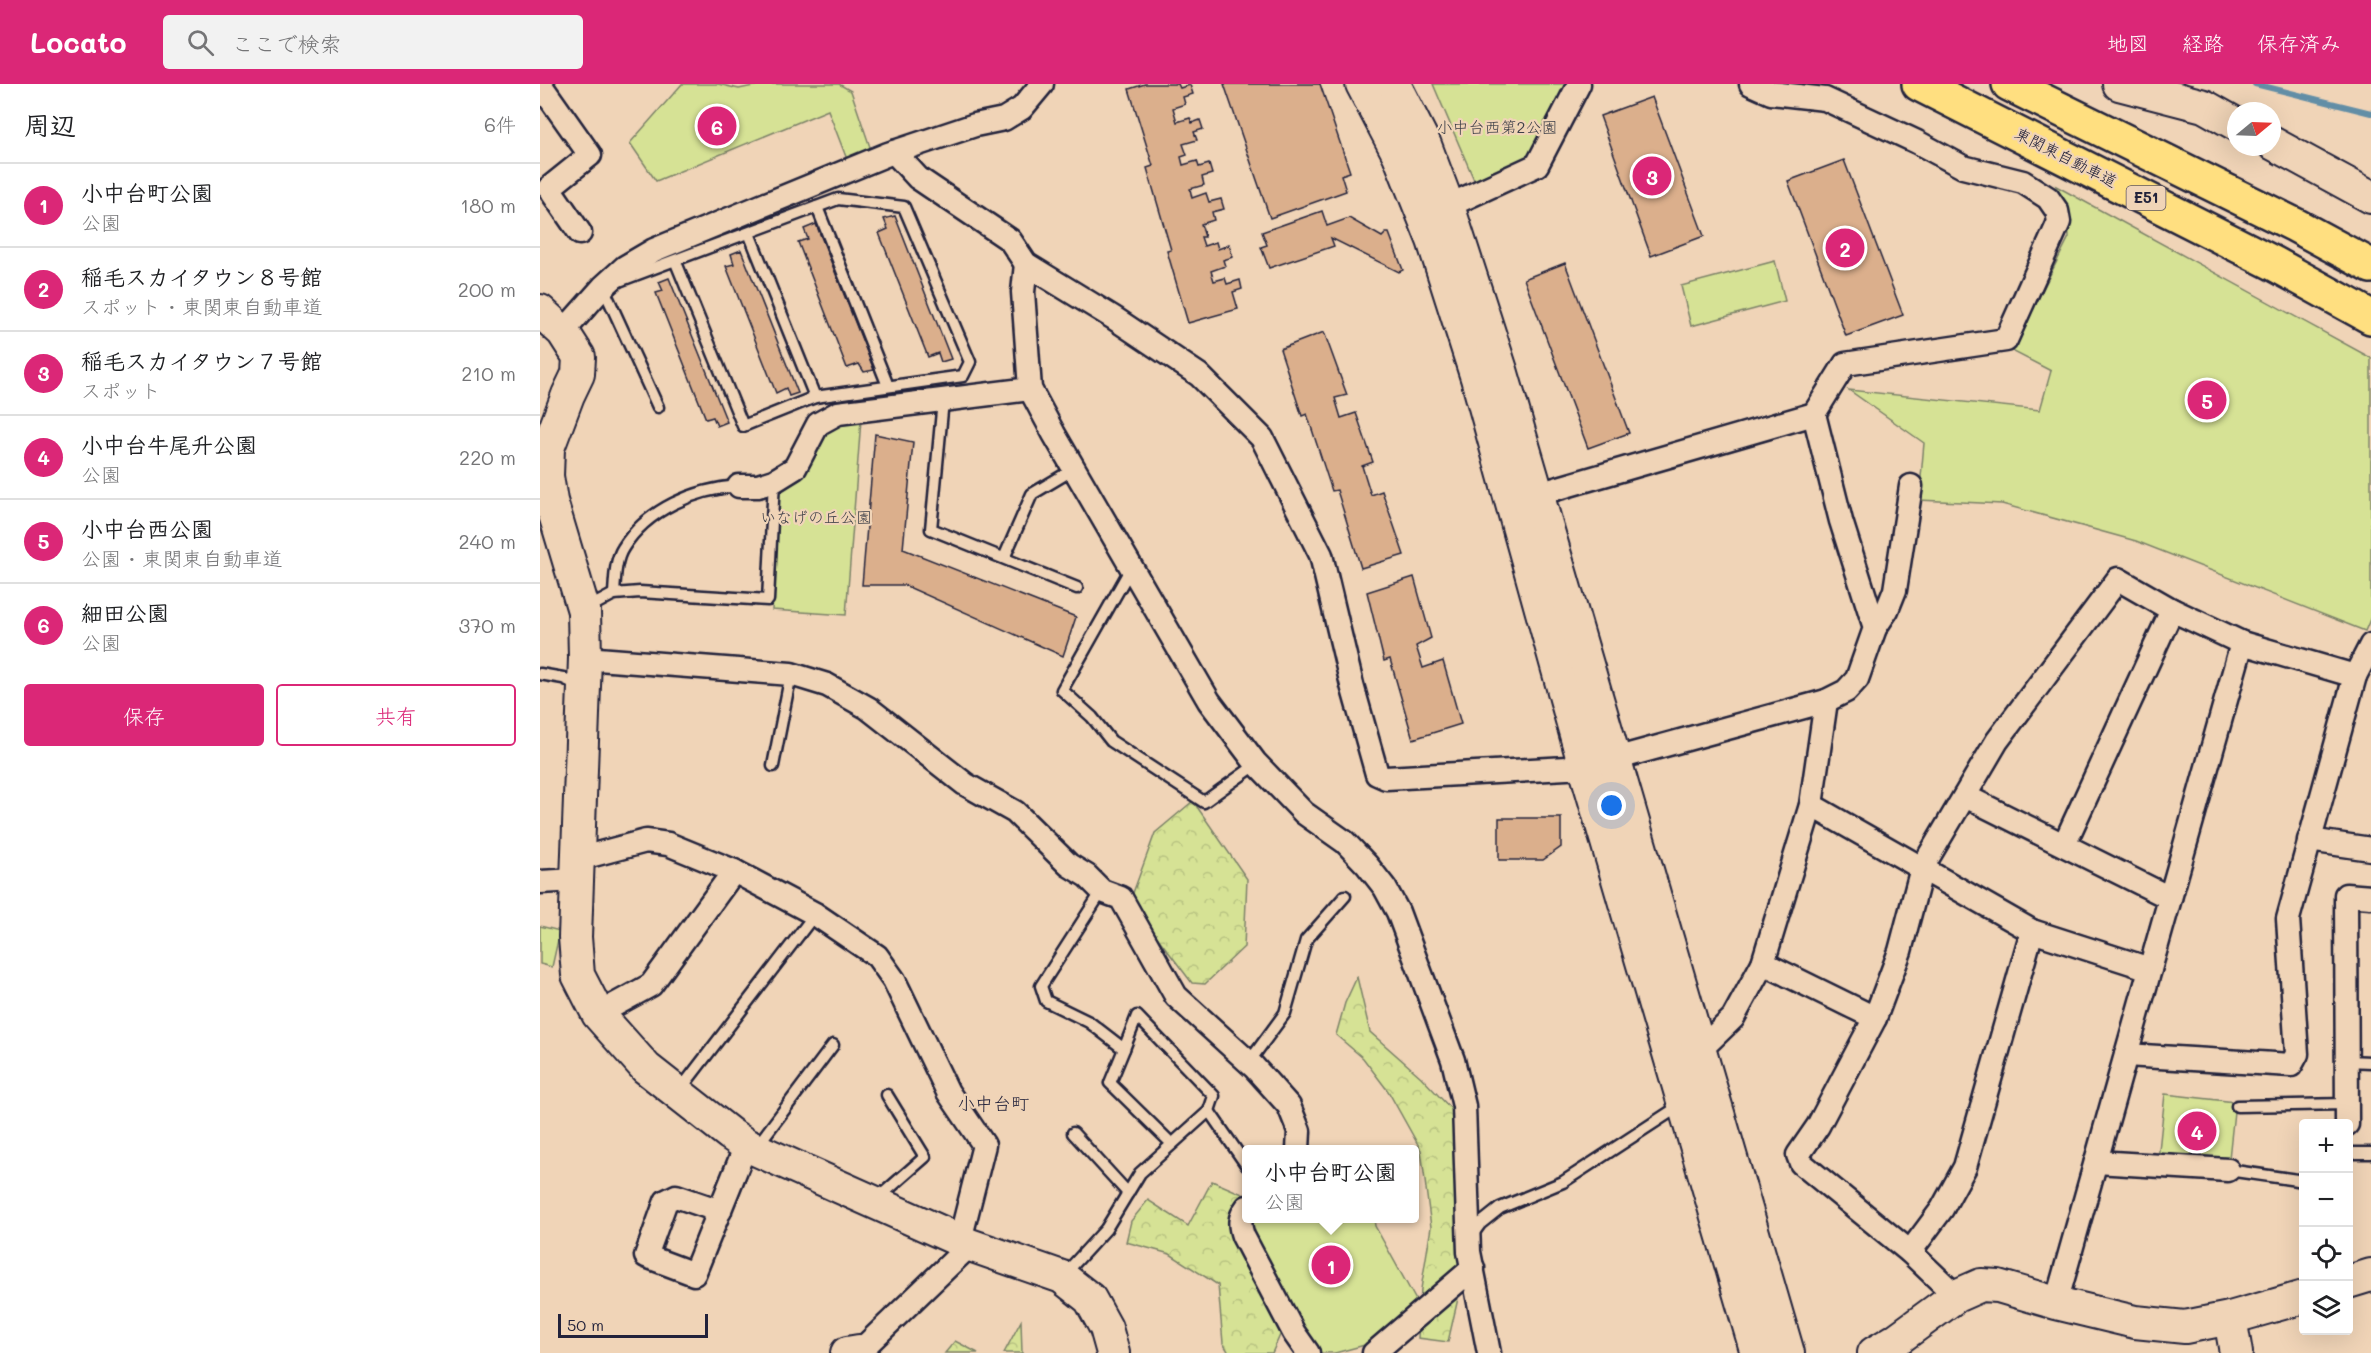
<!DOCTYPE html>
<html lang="ja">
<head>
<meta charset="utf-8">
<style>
	:root { --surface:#fff; --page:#f2f2f2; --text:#202124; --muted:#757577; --line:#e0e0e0; --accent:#db2777 }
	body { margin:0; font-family:Mali,"Klee One",sans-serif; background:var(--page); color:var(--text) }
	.controls { position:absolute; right:18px; bottom:18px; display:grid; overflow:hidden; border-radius:6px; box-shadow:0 6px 24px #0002 }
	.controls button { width:54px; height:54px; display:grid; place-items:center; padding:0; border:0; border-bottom:2px solid var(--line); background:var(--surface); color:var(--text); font:30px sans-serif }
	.compass { position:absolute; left:1687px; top:18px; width:54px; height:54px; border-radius:50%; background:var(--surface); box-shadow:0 6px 24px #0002; rotate:71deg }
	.scale { position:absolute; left:18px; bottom:15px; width:150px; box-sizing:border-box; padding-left:6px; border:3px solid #22223b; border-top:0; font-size:16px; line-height:21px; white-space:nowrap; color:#22223b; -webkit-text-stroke:4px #f0d4b7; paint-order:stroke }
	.you { position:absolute; left:1072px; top:722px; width:21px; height:21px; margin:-15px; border:4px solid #fff; border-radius:50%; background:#1a73e8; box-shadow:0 0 0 9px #1a73e833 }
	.badge { display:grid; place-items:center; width:39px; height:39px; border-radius:50%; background:var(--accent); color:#fff; font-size:20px; font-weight:700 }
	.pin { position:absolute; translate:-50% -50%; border:3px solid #fff; box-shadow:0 2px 6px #0006 }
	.popup { position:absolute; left:702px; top:1061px; width:177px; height:78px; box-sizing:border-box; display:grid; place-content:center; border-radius:6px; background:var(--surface); filter:drop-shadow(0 2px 4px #0005); font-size:20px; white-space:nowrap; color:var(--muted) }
	.popup b { font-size:22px; color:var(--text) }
	.popup::after { content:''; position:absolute; left:50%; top:100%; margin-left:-12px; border:12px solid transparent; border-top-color:var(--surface) }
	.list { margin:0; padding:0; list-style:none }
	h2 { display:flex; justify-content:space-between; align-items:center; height:78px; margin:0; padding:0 24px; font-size:26px }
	h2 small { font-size:20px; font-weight:400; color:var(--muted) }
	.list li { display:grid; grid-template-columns:39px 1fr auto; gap:18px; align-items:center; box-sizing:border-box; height:84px; padding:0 24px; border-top:2px solid var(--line) }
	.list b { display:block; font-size:22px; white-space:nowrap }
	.list p { margin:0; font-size:20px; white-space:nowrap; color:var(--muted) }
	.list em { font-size:20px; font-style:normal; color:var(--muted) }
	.actions { display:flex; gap:12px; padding:18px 24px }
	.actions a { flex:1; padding:14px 0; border:2px solid var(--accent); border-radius:6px; text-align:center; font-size:21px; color:var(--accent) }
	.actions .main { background:var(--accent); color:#fff }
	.icon { flex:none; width:33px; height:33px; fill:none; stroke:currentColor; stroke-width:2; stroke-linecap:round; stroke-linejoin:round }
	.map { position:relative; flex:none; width:1831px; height:1269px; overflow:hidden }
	header { display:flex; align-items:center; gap:36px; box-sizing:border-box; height:84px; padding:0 30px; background:var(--accent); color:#fff }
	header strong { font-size:28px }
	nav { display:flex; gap:33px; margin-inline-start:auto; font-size:21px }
	.search { width:420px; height:54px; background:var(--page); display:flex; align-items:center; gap:15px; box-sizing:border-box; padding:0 21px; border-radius:6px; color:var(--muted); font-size:22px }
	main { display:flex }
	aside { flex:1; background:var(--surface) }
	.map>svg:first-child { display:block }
	.forest { fill:url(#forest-crowns); stroke:#7c8268; stroke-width:1.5 }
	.park { fill:#d6e295; stroke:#7c8268; stroke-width:1.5 }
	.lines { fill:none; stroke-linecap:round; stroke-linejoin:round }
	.stream { stroke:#628ea6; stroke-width:6 }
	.building { fill:#dbaf8c; stroke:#22223b; stroke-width:1.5 }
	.lane-casing { stroke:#22223b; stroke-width:15 }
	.street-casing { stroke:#22223b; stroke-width:27 }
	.secondary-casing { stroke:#22223b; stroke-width:36 }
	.highway-casing { stroke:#22223b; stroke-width:38 }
	.lane { stroke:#f0d4b7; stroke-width:10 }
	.street { stroke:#f0d4b7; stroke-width:22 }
	.secondary { stroke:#f0d4b7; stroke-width:32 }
	.highway { stroke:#ffdf80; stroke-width:33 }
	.labels { text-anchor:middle; stroke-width:4.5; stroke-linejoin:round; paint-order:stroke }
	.shield { fill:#f0d4b7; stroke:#605760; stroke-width:1.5 }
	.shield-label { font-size:15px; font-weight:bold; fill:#22223b }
	.park-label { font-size:16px; fill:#3d3f48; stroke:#f0d4b7 }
	.street-label { font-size:16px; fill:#22223b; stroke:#f0d4b7 }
	.neighbourhood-label { font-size:18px; fill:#22223b; stroke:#f0d4b7 }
</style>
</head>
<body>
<header>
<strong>Locato</strong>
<div class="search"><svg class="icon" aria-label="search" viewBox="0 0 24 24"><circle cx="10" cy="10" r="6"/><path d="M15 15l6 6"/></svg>ここで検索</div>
<nav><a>地図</a><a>経路</a><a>保存済み</a></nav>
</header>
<main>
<aside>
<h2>周辺<small>6件</small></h2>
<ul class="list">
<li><span class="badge">1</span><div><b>小中台町公園</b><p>公園</p></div><em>180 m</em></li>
<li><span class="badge">2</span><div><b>稲毛スカイタウン８号館</b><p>スポット · 東関東自動車道</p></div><em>200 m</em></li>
<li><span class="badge">3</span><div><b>稲毛スカイタウン７号館</b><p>スポット</p></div><em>210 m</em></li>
<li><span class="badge">4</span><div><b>小中台牛尾升公園</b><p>公園</p></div><em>220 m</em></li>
<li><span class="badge">5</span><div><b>小中台西公園</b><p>公園 · 東関東自動車道</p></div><em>240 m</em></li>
<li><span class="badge">6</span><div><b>細田公園</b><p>公園</p></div><em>370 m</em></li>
</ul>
<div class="actions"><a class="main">保存</a><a>共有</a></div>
</aside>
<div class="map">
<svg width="1831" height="1269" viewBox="0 0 1831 1269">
	<defs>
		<pattern id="forest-crowns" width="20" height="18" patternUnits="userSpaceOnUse" patternTransform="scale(1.5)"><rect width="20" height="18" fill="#d6e295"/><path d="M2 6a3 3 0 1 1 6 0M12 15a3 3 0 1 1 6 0" fill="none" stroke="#b7c281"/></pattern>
	</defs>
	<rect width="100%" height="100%" fill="#f0d4b7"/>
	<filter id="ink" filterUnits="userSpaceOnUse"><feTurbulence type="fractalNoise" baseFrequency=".0167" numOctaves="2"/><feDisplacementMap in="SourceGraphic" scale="12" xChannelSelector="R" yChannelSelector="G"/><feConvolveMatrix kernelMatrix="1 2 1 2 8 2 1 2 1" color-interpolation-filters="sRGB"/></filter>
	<g filter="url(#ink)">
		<g class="forest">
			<path d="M 653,717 L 707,795 L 704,863 L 665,900 L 652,899 L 590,817 L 615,749 Z"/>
			<path d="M 817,893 L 830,948 L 881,993 L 914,1028 L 925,1184 L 908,1258 L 878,1254 L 881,1205 L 891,1143 L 881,1066 L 848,1007 L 823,974 L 796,951 L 805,919 Z"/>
			<path d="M 672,1097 L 707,1112 L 707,1134 L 745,1240 L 732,1269 L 689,1269 L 683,1259 L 678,1201 L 630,1170 L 586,1158 L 591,1137 L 608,1116 L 648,1142 Z"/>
			<path d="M 481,1237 L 482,1269 L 464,1269 Z"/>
			<path d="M 415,1257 L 438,1269 L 405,1269 Z"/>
		</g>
		<g class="park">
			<path d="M 142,0 L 178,0 L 199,5 L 223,0 L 299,0 L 311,7 L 332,69 L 308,78 L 288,26 L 116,97 L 90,59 Z"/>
			<path d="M 893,0 L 1030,0 L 987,77 L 935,98 Z"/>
			<path d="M 1516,102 L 1831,274 L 1831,533 L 1825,547 L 1596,457 L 1462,420 L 1379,416 L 1384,359 L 1309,306 L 1500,326 L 1511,287 L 1472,267 L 1529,153 L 1528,134 Z"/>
			<path d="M 1235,177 L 1245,217 L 1151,242 L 1141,202 Z"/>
			<path d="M 321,336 L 306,531 L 232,526 L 240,401 L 281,351 L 294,340 Z"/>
			<path d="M 0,842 L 20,847 L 12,883 L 0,880 Z"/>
			<path d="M 1625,1010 L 1695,1018 L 1688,1084 L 1618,1076 Z"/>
			<path d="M 707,1134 L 834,1135 L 835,1142 L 878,1220 L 836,1258 L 795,1269 L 775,1269 L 753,1240 Z"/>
		</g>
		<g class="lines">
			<path class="stream" d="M 1715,0 L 1831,29"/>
		</g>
		<g class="building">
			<path d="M 605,0 L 638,0 L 640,4 L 650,1 L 653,10 L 643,13 L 645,20 L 633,24 L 637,38 L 650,34 L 652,39 L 660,36 L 663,45 L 654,48 L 657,56 L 643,60 L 647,71 L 641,73 L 643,81 L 657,77 L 659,83 L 669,80 L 672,90 L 662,93 L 664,101 L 650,105 L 652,114 L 666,109 L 669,118 L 681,115 L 684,125 L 672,128 L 674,136 L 661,140 L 665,153 L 661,153 L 664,162 L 676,158 L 678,165 L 689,161 L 693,173 L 683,176 L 685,182 L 671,187 L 674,197 L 685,194 L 687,200 L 700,196 L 702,205 L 693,208 L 698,225 L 648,239 L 627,167 L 631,166 L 607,84 L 613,82 L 589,5 Z"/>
			<path d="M 684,0 L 780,0 L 810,88 L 801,91 L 806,107 L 730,134 Z"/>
			<path d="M 1112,13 L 1164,152 L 1111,172 L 1060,32 Z"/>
			<path d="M 1304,76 L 1363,231 L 1306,252 L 1248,97 Z"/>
			<path d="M 782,127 L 787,142 L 809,134 L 842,153 L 846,149 L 849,149 L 863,186 L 859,188 L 791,154 L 794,162 L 729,184 L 721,163 L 727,161 L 722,148 Z"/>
			<path d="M 355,132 L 411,275 L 401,278 L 398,269 L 388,273 L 339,149 L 348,145 L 344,135 Z"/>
			<path d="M 276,140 L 334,286 L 324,288 L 319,280 L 307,284 L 258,158 L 268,155 L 264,145 Z"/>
			<path d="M 201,166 L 258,309 L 249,312 L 246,304 L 236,309 L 186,182 L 194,180 L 191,170 Z"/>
			<path d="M 1025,179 L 1089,349 L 1048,364 L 984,195 Z"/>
			<path d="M 129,194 L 187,338 L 177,342 L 173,333 L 166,335 L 116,209 L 123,207 L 119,198 Z"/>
			<path d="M 784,248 L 807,311 L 795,314 L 801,334 L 816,329 L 833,378 L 822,382 L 831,411 L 842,407 L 864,471 L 821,484 L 797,406 L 792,407 L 767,330 L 762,332 L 740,265 Z"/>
			<path d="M 335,350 L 373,358 L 363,465 L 536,533 L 523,572 L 364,501 L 322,501 Z"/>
			<path d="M 874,493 L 891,554 L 876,562 L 883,584 L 903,577 L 921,640 L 873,655 L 850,575 L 844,577 L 827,508 Z"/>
			<path d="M 959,734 L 1021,734 L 1021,763 L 1003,776 L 959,776 Z"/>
		</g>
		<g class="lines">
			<g class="lane-casing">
				<g id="lane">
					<path d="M 277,123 L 348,302"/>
					<path d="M 209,149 L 275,313"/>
					<path d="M 79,197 L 298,115 L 364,123 L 430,278 L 423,292 L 275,313 L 203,342 L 135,176"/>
					<path d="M 64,202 L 63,203 L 118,323"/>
					<path d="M 403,316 L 391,445 L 537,504"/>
					<path d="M 464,474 L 492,410 L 534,385"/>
					<path d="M 591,484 L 522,606 L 552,633 L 571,657 L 664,718 L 717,680"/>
					<path d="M 74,510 C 75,495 75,476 83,464 C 107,425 155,405 199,402"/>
					<path d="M 46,525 L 74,510 L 100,508 L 228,516 L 234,397"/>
					<path d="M 0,590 L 23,594 L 40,602"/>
					<path d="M 233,682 L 251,590"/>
					<path d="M 584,965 L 570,999 L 631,1059"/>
					<path d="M 1807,977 L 1831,978"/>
					<path d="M 709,978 L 745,929 L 766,856 L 805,812"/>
					<path d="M 140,1006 L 275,830"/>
					<path d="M 1697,1022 L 1807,1020"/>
					<path d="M 669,1027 L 707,1082"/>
					<path d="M 533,1049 L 588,1109"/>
					<path d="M 217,1062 L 293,961"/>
					<path d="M 1808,1069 L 1831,1069"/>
					<path d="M 1688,1086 L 1764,1097"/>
					<path d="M 337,1115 L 385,1073 L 347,1011"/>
					<path d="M 932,1151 L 940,1140 L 960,1124 L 1023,1098 L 1141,1021"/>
					<path d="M 523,1192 L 566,1145 L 600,1089 L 669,1027 L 674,1012 L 597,932 L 584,965 L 549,938 L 506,917 L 501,902 L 562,807"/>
				</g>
			</g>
			<g class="street-casing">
				<g id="street">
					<path d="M 0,0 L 50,71 L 9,104 L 40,149"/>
					<path d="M 354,68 L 378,94 L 470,156 L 486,180 L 574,234 L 659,291 L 722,354 L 781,471 L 812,601 L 837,690 L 846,694 L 1045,683 L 1286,617 L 1306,607 L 1317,595 L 1335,544 L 1301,437 L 1274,330"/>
					<path d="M 908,122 L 997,81 L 1039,0"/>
					<path d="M 486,180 L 483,208 L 490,305 L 514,350 L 669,617 L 715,678 L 764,729 L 805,758 L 827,781 L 845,804 L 858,828 L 913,976 L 924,1022 L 929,1168 L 949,1269"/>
					<path d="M 23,248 L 63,203 L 85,183 L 114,166 L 348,70 L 435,41 L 464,35 L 482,24 L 502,0"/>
					<path d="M 199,402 L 218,402 L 234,397 L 255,384 L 278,340 L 298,329 L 490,305"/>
					<path d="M 998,410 L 1274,330 L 1305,280 L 1466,256 L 1519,138 L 1517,127 L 1508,114 L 1483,98 L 1423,83 L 1377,58 L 1285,15 L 1231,9 L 1211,0"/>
					<path d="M 1335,544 L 1347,526 L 1355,506 L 1371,402"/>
					<path d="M 45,574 L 251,590 L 287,601 L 328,624 L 425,700 L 475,728 L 529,781 L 547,792 L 562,807 L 581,814 L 636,912 L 714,983 L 749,1022 L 759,1047 L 758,1066"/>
					<path d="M 1425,712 L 1630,814"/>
					<path d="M 1271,721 L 1492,847 L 1610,885"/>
					<path d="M 1769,756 L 1831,765"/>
					<path d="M 1524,761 L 1632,526"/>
					<path d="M 38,775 L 106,757 L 128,760 L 194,787 L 275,830 L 337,872 L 354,896 L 408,1008 L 444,1061 L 420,1156"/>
					<path d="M 0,798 L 37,796"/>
					<path d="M 1223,879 L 1335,934"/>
					<path d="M 58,930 L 111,901 L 194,787"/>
					<path d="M 1161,965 L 1193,934 L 1223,879 L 1271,721 L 1286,617"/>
					<path d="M 1586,971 L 1751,981 L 1757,970 L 1748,835 L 1815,592"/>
					<path d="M 1807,1040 L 1806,811 L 1831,813"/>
					<path d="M 1556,1078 L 1688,1086"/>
					<path d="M 707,1123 C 699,1134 699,1140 703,1152 L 754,1249 L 768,1269"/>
					<path d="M 180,1127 L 136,1112 L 126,1117 L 106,1172 L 154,1190 L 206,1061"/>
					<path d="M 1370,1168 L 1402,1125 L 1425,1083 L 1492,847"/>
					<path d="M 1416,1212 L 1370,1168 L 1261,1079 L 1258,1071 L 1278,1042 L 1335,934 L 1360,867 L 1382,784 L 1457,657 L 1578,495 L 1632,526 L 1702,559 L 1815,592 L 1831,561"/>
					<path d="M 1516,1219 L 1702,559"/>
					<path d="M 318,1269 L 430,1161"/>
					<path d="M 834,1269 L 933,1184"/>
				</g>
			</g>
			<g class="secondary-casing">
				<g id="secondary">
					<path d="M 822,0 L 859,71 L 893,156 L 937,294 L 1045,683 L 1217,1269"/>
					<path d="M 854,0 L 885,61 L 908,122 L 961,286 L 1248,1269"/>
					<path d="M 1579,0 L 1664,22 L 1696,40"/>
					<path d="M 1732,59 L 1831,113"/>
					<path d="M 0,227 L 23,248 L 39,273 L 38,290 L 28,311 L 8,364 L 7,392 L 11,417 L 44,527 L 45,574 L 35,853 L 38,891 L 58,930 L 106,984 L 190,1050 L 206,1061 L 430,1161 L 522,1193 L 550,1215 L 566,1244 L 573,1269"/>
					<path d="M 1808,1198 L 1831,1191"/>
					<path d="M 1690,1234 L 1696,1269"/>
					<path d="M 307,1269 L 319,1267"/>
					<path d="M 1334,1269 L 1356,1256 L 1416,1212 L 1441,1201 L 1458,1202 L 1516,1219 L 1595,1238 L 1645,1243 L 1690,1234 L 1764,1213"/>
				</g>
			</g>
			<g class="highway-casing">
				<g id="highway">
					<path d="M 1379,0 L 1733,179 L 1831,233"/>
					<path d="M 1469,0 L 1755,141 L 1831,182"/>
				</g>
			</g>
			<use href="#lane" class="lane"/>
			<use href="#street" class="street"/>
			<use href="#secondary" class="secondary"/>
			<use href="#highway" class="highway"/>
		</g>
	</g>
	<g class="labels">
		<rect class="shield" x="1586.5" y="102" width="39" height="24" rx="4.5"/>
		<g class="shield-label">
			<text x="1606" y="119">E51</text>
		</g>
		<g class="park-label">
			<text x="957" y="49">小中台西第2公園</text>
			<text x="276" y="439">いなげの丘公園</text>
		</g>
		<g class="street-label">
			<text transform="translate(1526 73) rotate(27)" y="6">東関東自動車道</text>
		</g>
		<g class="neighbourhood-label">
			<text x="453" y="1026">小中台町</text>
		</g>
	</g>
</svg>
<div class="controls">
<button>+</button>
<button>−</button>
<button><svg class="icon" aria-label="locate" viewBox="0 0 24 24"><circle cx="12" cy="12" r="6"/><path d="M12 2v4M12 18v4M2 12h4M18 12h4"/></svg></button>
<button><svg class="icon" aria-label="layers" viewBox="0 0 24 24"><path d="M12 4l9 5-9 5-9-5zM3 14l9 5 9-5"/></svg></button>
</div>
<svg class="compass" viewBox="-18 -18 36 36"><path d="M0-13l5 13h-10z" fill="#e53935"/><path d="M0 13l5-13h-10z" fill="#757577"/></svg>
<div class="scale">50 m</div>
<div class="you"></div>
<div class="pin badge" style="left:791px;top:1181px">1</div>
<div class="popup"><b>小中台町公園</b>公園</div>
<div class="pin badge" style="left:1305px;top:164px">2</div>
<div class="pin badge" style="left:1112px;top:92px">3</div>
<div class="pin badge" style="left:1657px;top:1047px">4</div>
<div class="pin badge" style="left:1667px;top:316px">5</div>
<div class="pin badge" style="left:177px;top:42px">6</div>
</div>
</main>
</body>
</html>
